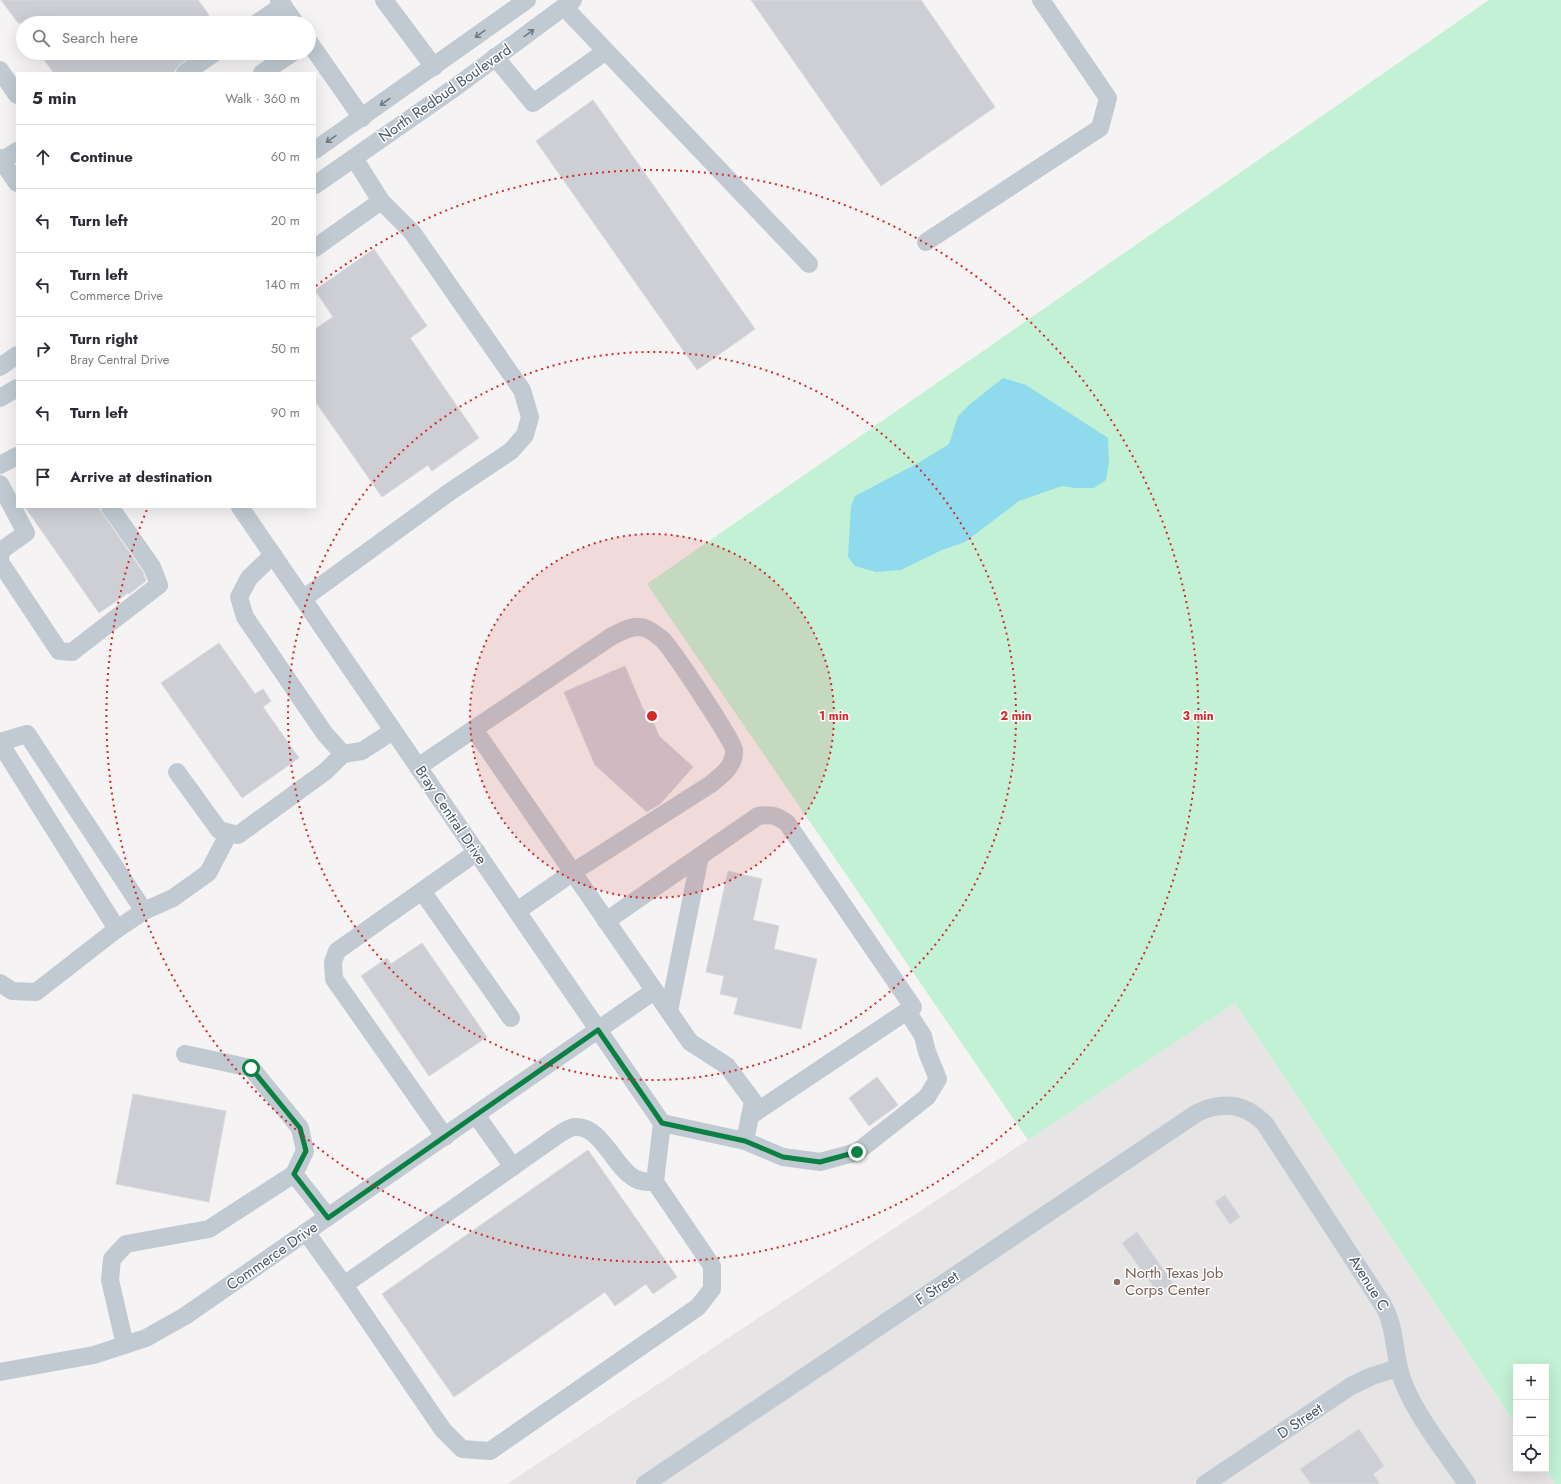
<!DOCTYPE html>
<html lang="en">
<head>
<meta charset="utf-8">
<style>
	:root { --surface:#fff; --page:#f7f7f7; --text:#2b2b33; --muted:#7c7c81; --line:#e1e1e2 }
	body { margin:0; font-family:Jost,sans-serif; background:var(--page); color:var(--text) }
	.controls { position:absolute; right:12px; bottom:12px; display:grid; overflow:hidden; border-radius:0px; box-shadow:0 4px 16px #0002 }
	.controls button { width:36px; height:36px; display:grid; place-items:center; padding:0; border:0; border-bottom:1px solid var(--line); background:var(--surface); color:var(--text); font:20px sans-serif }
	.stop { position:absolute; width:12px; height:12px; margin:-9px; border:3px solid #0b8043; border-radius:50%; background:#fff }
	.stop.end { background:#0b8043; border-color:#fff; box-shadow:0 1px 4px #0008 }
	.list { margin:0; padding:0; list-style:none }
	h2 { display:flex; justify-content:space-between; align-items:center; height:52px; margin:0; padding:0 16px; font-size:17px }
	h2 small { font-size:13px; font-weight:400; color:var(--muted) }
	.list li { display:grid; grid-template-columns:26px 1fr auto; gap:12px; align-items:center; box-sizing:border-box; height:64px; padding:0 16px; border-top:1px solid var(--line) }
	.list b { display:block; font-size:15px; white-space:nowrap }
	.list p { margin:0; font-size:13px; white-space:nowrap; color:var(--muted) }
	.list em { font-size:13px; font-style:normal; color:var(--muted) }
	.icon { flex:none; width:22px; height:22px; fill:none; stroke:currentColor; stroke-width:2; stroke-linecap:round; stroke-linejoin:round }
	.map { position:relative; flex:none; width:1561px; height:1484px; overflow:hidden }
	.search { position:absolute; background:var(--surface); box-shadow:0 4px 16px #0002; left:16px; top:16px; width:300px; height:44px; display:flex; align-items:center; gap:10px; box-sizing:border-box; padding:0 14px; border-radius:22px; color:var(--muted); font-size:15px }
	.panel { position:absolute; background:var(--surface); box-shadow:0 4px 16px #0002; left:16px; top:72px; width:300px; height:436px; border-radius:0px }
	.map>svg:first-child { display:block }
	.education { fill:#e6e4e5 }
	.green { fill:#c3f1d5 }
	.water { fill:#90daee }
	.building { fill:#cdcfd5; stroke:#d7d9de }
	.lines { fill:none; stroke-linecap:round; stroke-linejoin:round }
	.minor { stroke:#c1cad2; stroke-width:18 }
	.oneway { stroke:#6e7983 }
	.route { stroke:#0b8043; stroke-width:5 }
	.ring { fill:none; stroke:#d62828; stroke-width:2; stroke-dasharray:2 4 }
	.education-dot { fill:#8d6e63; stroke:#fff; stroke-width:1.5 }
	.labels { text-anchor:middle; stroke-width:3; stroke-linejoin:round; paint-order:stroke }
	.street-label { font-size:15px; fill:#4a5661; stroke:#fff }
	.education-label { font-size:15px; fill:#785e54; stroke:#fff; text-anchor:start }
	.centre { fill:#d62828; stroke:#fff; stroke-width:2 }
	.ring-label { font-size:12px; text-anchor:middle; font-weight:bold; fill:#d62828; stroke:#fff; stroke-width:3; stroke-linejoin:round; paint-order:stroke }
</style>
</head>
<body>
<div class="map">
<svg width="1561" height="1484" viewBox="0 0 1561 1484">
	<rect width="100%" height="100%" fill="#f5f3f3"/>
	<path class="education" d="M 1235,1003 L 1516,1425 L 1516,1469 L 1546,1469 L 1555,1484 L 507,1484 Z"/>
	<path class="green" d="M 1489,0 L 1561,0 L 1561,1484 L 1555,1484 L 1546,1469 L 1546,1367 L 1516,1367 L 1516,1425 L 1235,1003 L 1028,1140 L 647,584 Z"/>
	<path class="water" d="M 1003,378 L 1026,385 L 1108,438 L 1109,463 L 1106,480 L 1094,488 L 1074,488 L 1062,486 L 1019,501 L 965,542 L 942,550 L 901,570 L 876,572 L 855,566 L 848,557 L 851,506 L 855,496 L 920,462 L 949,444 L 958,416 L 969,405 Z"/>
	<g class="building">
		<path d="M 1,0 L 198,0 L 209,15 L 197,23 L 18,23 Z"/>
		<path d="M 751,0 L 921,0 L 995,107 L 881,186 Z"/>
		<path d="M 39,53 L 183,53 L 187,59 L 179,65 L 173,73 L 54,73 Z"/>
		<path d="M 593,100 L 755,329 L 697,370 L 536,141 Z"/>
		<path d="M 374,249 L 427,326 L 410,338 L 479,438 L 432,471 L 428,465 L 382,497 L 315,401 L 315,329 L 333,317 L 315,290 Z"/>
		<path d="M 25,507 L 98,507 L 143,572 L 146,581 L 129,594 L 128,593 L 99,613 Z"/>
		<path d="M 219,643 L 255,694 L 263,689 L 271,701 L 263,707 L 299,758 L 242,798 L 161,683 Z"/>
		<path d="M 625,666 L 643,709 L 654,724 L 659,736 L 693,767 L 660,804 L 647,812 L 595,765 L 564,692 Z"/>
		<path d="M 728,871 L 762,879 L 753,920 L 779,926 L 774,949 L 817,959 L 801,1029 L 734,1014 L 738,998 L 720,994 L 724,976 L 706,972 Z"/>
		<path d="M 422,943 L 487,1037 L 429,1076 L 361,976 L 387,958 L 391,964 Z"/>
		<path d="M 877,1077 L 898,1105 L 869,1126 L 849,1098 Z"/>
		<path d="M 133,1094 L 226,1111 L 209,1202 L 116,1184 Z"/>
		<path d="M 588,1150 L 677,1277 L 653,1294 L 646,1284 L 615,1306 L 605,1292 L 454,1397 L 382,1294 Z"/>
		<path d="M 1225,1195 L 1240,1217 L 1230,1224 L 1215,1202 Z"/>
		<path d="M 1137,1232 L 1173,1283 L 1158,1293 L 1122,1243 Z"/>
		<path d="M 1359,1429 L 1384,1466 L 1373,1474 L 1380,1484 L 1311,1484 L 1300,1469 Z"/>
	</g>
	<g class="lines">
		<g class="minor">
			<path d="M 279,0 L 295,23"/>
			<path d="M 384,0 L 434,67"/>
			<path d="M 564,7 L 809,264"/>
			<path d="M 257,23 L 283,5"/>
			<path d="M 309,42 L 362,118"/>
			<path d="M 495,57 L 533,103 L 606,51"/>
			<path d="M 0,70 L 17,95"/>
			<path d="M 185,73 L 214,53"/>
			<path d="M 262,73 L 292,53"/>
			<path d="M 315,150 L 527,0"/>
			<path d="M 0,158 L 17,183"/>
			<path d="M 0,162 L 17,151"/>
			<path d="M 315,185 L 457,86 L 573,0"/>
			<path d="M 926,242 L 1100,128 L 1108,98 L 1041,0"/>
			<path d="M 315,248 L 381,201"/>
			<path d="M 0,367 L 17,355"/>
			<path d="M 0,398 L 17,388"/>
			<path d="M 0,465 L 17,456"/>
			<path d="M 0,484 L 26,533 L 2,550 L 0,558"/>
			<path d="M 240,507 L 662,1123"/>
			<path d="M 273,555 L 249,578 L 239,597 L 245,617 L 325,734 L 343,754 L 362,751 L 393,731"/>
			<path d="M 0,562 L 59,651 L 72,652 L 159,585 L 152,567 L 110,507"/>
			<path d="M 304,598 L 451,491 L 511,451 L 525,435 L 530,417 L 522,390 L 412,232 L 381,201 L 354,158"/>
			<path d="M 474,729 L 612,636 C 623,631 635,623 647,629 C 652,631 658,636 662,639 C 672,649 733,740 734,750 C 735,766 722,775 711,784 L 573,872 L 517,911"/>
			<path d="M 0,742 L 27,734 L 144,911 L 117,929"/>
			<path d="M 0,743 L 117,929 L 36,992 L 12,991 L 0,983"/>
			<path d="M 418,767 L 474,729 L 690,1042 L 727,1066 L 753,1101 L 745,1141 L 662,1123"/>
			<path d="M 177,772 L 219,830 L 238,835 L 326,771 L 343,754"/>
			<path d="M 422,891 L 511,1018"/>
			<path d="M 144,911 L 173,898 L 208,873 L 229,833"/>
			<path d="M 606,921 L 758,816 C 771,814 776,815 787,823 L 913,1007 L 750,1116"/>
			<path d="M 669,1011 L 700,856"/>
			<path d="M 185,1054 L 251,1068 L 300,1128 L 305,1151 L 294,1174 L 328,1217"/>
			<path d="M 476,1115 L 513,1167"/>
			<path d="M 445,1137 L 334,979 L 333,962 L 337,951 L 477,852"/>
			<path d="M 745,1141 L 783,1157 L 820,1162 L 857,1152 L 927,1097 L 938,1079 L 927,1052 L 923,1036 L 907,1011"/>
			<path d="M 306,1232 L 344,1285 L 561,1133 C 565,1131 571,1127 575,1127 C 601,1125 614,1167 634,1178 C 640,1182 648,1182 655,1182 L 662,1123"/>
			<path d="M 344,1285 L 443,1430 L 462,1449 L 490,1451 L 698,1307 L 712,1289 L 712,1266 L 655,1182"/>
			<path d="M 125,1345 L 110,1280 L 112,1259 L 126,1244 L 209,1229 L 294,1174"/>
			<path d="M 0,1372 L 94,1355 L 146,1338 L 185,1316 L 654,991"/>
			<path d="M 645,1484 L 1197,1113 C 1222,1101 1245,1103 1265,1124 L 1383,1305 C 1397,1329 1393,1358 1404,1384 C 1417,1417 1447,1454 1467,1484"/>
			<path d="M 1205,1484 L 1351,1386 L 1372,1376 L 1398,1368"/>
		</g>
	</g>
	<defs><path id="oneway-shaft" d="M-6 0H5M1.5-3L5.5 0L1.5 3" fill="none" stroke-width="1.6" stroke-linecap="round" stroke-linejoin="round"/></defs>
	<g class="oneway">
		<use href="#oneway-shaft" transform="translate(529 33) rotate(-36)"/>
		<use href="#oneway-shaft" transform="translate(480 34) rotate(144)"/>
		<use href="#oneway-shaft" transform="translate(385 102) rotate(144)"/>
		<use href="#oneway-shaft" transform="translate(331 139) rotate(145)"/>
	</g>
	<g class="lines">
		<path class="route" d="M 251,1068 L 300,1128 L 306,1151 L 294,1174 L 328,1218 L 598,1030 L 662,1123 L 745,1141 L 783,1157 L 820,1162 L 857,1152"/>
	</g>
	<circle cx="652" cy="716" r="182" fill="#d62828" fill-opacity=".12"/>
	<g class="ring">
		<circle cx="652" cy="716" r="182"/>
		<circle cx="652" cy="716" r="364"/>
		<path d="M316 286A546 546 0 1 1 148 507"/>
	</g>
	<circle class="education-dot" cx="1117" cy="1282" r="4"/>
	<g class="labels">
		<g class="street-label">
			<text transform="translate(445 93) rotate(-35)" y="5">North Redbud Boulevard</text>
			<text transform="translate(451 815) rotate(56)" y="5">Bray Central Drive</text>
			<text transform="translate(272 1256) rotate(-35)" y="5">Commerce Drive</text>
			<text transform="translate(1369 1283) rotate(58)" y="5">Avenue C</text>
			<text transform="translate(937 1288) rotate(-34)" y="5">F Street</text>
			<text transform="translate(1300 1421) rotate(-34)" y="5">D Street</text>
		</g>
		<g class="education-label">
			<text x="1125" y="1278">North Texas Job<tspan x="1125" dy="17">Corps Center</tspan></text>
		</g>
	</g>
	<circle cx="652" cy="716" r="6" class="centre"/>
	<g class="ring-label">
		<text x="834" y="720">1 min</text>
		<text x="1016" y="720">2 min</text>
		<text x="1198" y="720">3 min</text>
	</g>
</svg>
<div class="controls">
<button>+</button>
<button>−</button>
<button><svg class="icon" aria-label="locate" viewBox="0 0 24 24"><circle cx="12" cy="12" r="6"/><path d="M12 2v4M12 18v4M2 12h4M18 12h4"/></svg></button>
</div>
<div class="stop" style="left:251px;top:1068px"></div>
<div class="stop end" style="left:857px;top:1152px"></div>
<div class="search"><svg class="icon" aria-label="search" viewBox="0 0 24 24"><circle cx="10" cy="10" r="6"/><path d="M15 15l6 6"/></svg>Search here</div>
<section class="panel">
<h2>5 min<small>Walk · 360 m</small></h2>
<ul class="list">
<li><svg class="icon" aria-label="ahead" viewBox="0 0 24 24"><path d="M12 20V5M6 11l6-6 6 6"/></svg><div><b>Continue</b></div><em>60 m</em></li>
<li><svg class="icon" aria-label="left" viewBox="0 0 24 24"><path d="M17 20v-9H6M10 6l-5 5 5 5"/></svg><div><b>Turn left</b></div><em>20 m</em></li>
<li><svg class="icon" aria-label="left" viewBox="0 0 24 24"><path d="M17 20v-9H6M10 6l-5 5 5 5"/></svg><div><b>Turn left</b><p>Commerce Drive</p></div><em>140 m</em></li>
<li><svg class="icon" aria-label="right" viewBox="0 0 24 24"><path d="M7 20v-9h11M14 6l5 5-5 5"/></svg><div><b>Turn right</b><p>Bray Central Drive</p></div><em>50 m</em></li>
<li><svg class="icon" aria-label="left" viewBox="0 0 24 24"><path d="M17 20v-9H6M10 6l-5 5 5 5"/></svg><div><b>Turn left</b></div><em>90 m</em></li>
<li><svg class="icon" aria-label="arrive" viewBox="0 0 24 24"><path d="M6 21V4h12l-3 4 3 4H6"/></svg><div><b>Arrive at destination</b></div></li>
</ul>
</section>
</div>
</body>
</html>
